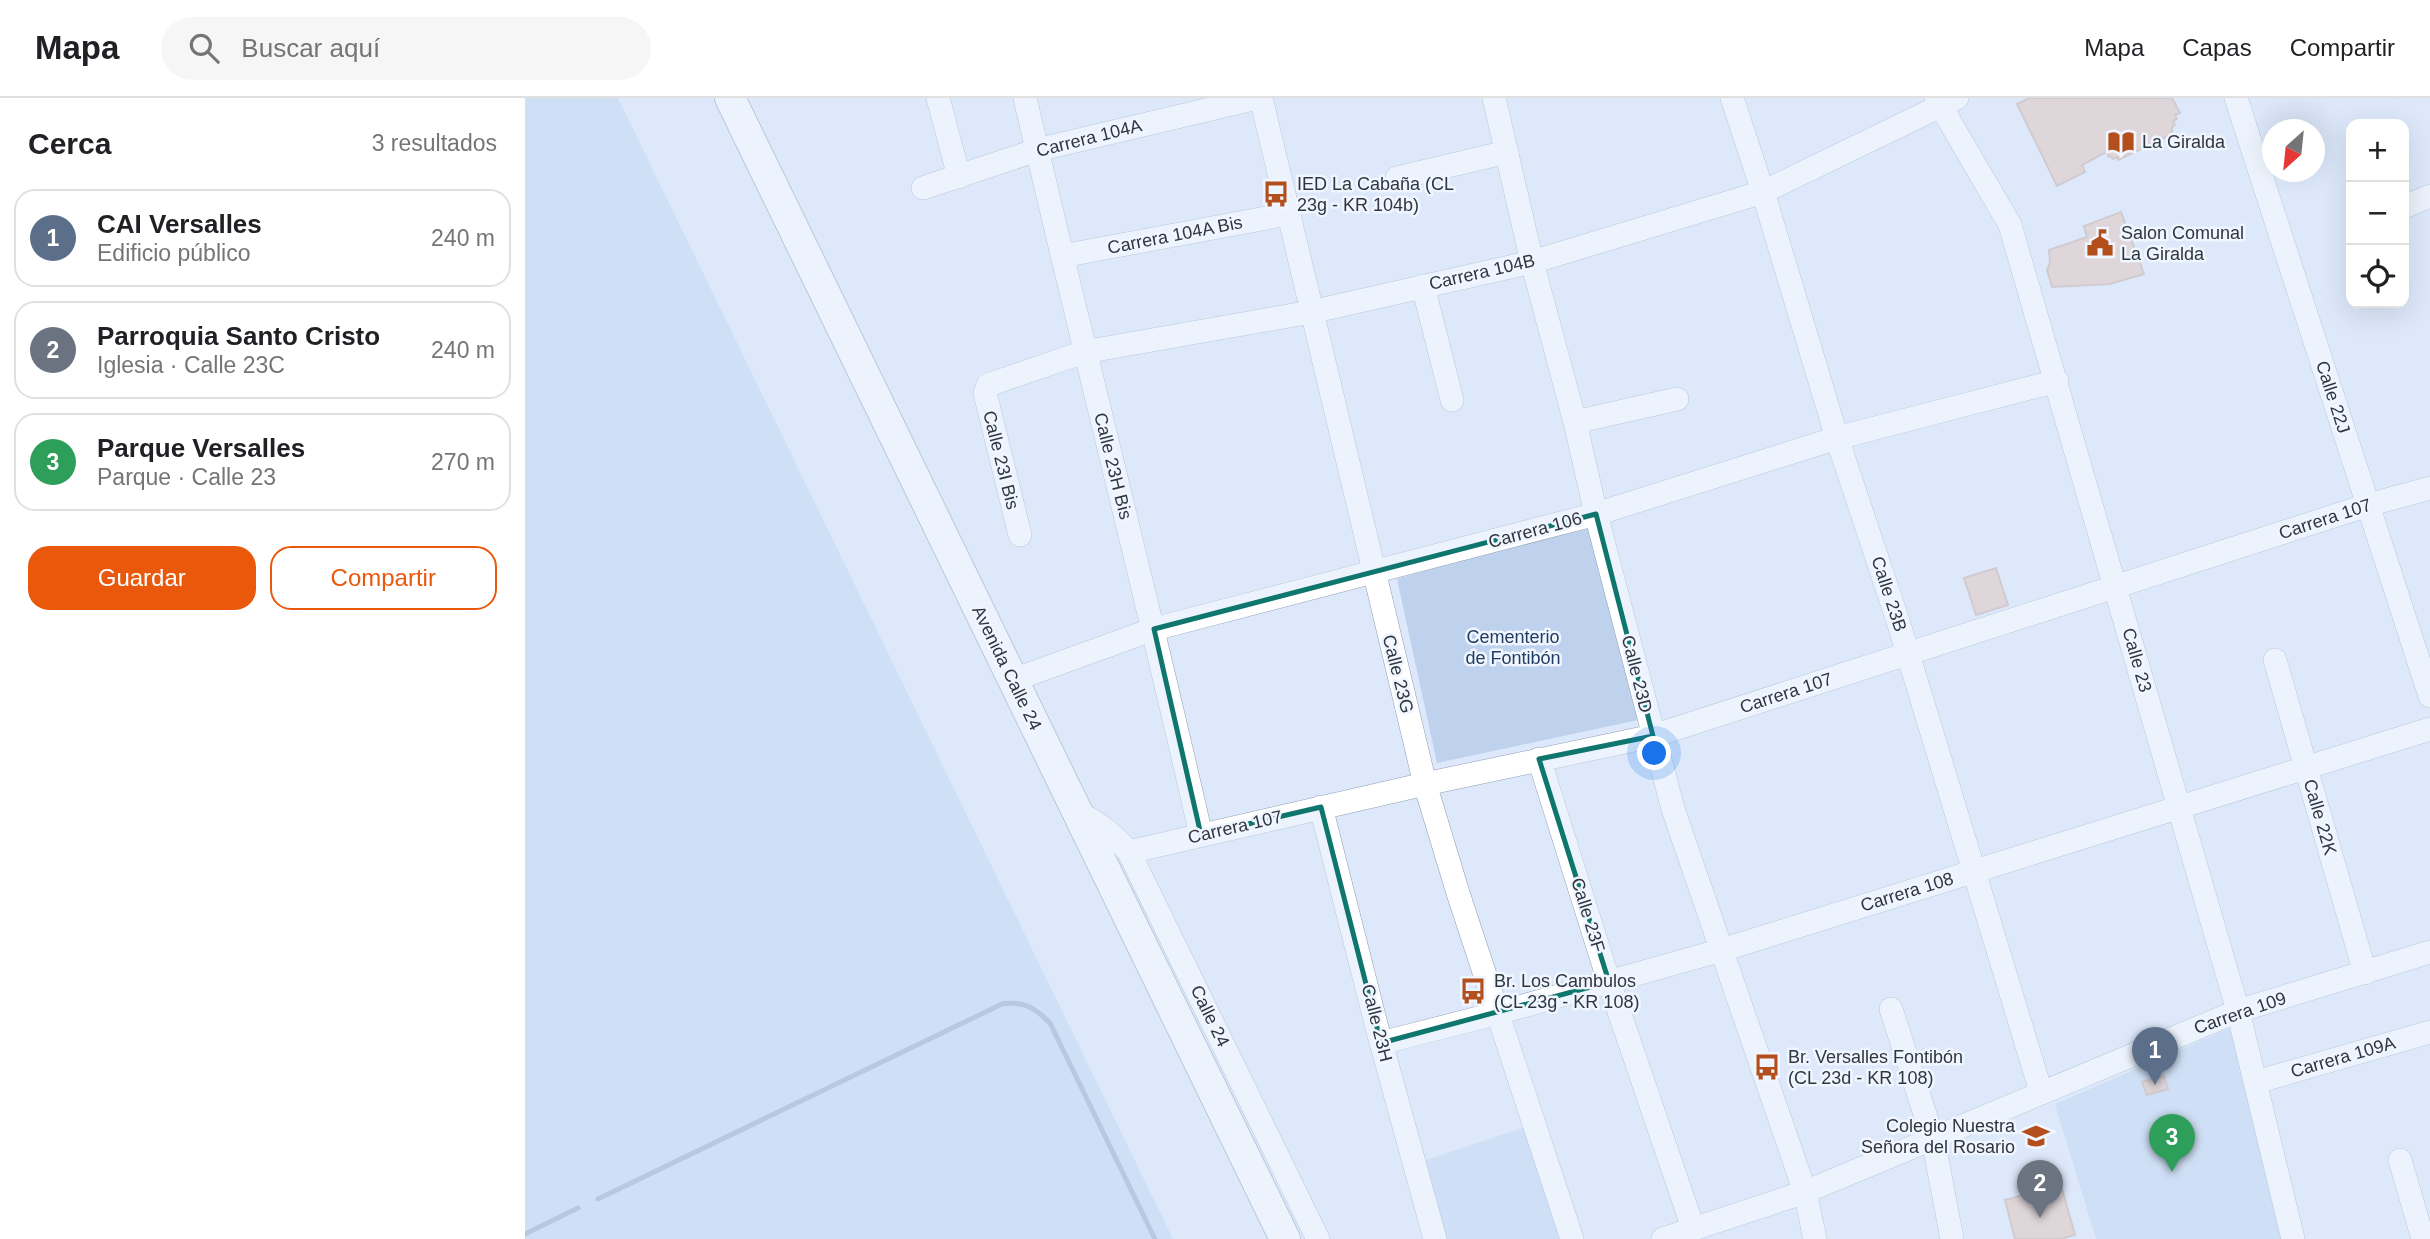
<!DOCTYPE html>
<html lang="es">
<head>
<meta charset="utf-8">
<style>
	:root { --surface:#fff; --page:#f6f6f6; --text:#202124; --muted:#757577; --line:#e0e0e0; --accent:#ea580c }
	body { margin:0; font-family:Helvetica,sans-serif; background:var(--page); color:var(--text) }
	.controls { position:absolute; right:21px; top:21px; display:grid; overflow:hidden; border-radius:14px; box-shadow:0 7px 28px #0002 }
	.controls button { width:63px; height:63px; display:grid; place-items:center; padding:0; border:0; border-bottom:2px solid var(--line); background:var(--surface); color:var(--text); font:35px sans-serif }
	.compass { position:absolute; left:1737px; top:21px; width:63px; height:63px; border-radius:50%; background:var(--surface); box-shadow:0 7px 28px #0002; rotate:207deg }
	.you { position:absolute; left:1130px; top:656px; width:24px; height:24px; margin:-18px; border:5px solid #fff; border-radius:50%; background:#1a73e8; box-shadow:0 0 0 10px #1a73e833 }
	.badge { display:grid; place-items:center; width:46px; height:46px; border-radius:50%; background:var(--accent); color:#fff; font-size:23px; font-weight:700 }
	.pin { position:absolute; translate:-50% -58px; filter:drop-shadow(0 2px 4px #0008) }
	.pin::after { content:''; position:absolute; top:37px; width:24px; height:21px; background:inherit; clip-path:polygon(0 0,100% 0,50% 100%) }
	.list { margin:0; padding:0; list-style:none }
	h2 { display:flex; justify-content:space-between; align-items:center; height:91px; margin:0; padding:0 28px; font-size:30px }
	h2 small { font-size:23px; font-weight:400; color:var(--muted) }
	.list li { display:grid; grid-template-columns:46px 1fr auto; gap:21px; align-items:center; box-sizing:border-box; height:98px; margin:0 14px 14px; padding:0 14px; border:2px solid var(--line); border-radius:21px }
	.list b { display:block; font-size:26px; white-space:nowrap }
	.list p { margin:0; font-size:23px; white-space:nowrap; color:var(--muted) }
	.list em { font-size:23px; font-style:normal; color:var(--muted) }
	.actions { display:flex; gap:14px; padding:21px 28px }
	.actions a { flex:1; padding:16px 0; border:2px solid var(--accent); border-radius:21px; text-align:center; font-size:24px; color:var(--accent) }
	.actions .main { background:var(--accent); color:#fff }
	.icon { flex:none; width:38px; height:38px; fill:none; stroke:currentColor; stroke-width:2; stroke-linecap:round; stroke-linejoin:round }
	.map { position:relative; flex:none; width:1905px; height:1141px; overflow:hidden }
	header { display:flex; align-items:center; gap:42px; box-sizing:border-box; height:98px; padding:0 35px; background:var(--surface); border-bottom:2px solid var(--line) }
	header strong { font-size:33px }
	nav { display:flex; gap:38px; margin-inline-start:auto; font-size:24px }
	.search { width:490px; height:63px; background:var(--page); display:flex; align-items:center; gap:18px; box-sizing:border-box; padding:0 24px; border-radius:38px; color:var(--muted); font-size:26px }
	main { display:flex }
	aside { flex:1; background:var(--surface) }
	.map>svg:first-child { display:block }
	.green { fill:#bed2ed }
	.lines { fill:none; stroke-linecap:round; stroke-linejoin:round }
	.stream { stroke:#8ea1bb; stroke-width:5 }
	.building { fill:#e2bfb1; stroke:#c1a79d; stroke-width:2 }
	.minor-casing { stroke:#8f9eb2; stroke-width:24 }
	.major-casing { stroke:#8f9eb2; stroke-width:32 }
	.minor { stroke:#fff; stroke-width:23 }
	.major { stroke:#fff; stroke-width:30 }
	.marked { fill:none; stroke:#0f766e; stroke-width:5; stroke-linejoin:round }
	.labels { text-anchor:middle; stroke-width:5; stroke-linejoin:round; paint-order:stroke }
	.street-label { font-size:18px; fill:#30363e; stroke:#f0f6ff }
	.poi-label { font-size:18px; fill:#30363e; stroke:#f0f6ff; text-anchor:start }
	.park-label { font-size:18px; fill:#213c62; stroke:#f0f6ff }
</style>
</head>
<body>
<header>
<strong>Mapa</strong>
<div class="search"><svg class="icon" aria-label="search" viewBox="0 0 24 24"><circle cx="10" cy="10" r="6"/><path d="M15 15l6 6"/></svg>Buscar aquí</div>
<nav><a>Mapa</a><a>Capas</a><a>Compartir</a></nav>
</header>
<main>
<aside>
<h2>Cerca<small>3 resultados</small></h2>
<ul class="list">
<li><span class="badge" style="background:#5c6f8a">1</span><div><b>CAI Versalles</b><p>Edificio público</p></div><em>240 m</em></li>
<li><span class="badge" style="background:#6b7280">2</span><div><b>Parroquia Santo Cristo</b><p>Iglesia · Calle 23C</p></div><em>240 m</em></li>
<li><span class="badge" style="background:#2e9e5b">3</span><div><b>Parque Versalles</b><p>Parque · Calle 23</p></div><em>270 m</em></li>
</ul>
<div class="actions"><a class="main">Guardar</a><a>Compartir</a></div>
</aside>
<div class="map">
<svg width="1905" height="1141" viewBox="0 0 1905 1141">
	<rect width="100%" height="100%" fill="#dde9fb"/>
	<g class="green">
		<path d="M 0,0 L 93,0 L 648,1141 L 0,1141 Z"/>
		<path d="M 1063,425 L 1113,622 L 912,665 L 872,481 Z"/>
		<path d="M 1708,929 L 1759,1141 L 1571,1141 L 1530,1006 Z"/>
		<path d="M 1000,1029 L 1037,1141 L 918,1141 L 898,1063 Z"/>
	</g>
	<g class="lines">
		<g class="stream">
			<path d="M 73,1101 L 477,906 C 499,903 509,909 525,925 L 630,1141"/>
			<path d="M 0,1136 L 53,1110"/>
		</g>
	</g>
	<g class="building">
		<path d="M 1504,0 L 1647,0 L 1655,15 L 1650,17 L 1652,21 L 1648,23 L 1650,27 L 1647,29 L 1647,36 L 1593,62 L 1592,59 L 1588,61 L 1586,58 L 1584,59 L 1581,54 L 1557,67 L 1560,74 L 1532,88 L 1492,6 Z"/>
		<path d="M 1596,114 L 1619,176 L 1585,186 L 1527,189 L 1522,172 L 1525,165 L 1524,152 L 1562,139 L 1559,128 Z"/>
		<path d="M 1471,470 L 1483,507 L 1451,517 L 1439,480 Z"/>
		<path d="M 1639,978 L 1643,991 L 1622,997 L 1617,984 Z"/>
		<path d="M 1536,1087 L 1550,1137 L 1535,1141 L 1490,1141 L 1480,1102 Z"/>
	</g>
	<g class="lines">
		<g class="minor-casing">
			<g id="minor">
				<path d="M 413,0 L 434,79"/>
				<path d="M 500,0 C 557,246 620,491 676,737"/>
				<path d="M 736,0 L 900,686 L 933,795 L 1047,1141"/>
				<path d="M 969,0 L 1007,164 L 1050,324 L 1071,416 L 1148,711 L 1280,1094 L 1290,1141"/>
				<path d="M 1207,0 L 1238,94 L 1312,340 L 1373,523 L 1516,994"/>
				<path d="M 1411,0 L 1485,127 L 1713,913 L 1768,1141"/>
				<path d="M 1711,0 L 1905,598"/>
				<path d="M 872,80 L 982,54"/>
				<path d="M 398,90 L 512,52 L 732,0"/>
				<path d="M 1879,109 L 1905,98"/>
				<path d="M 537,158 L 763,116"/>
				<path d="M 898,188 L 927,302"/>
				<path d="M 1050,324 L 1152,301"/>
				<path d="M 495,437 L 460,295 L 463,287 L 559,254 L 786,214 L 1007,164 L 1238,94 L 1432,0"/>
				<path d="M 1750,562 L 1840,875"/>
				<path d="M 488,582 L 629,531 L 1071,416 L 1312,340 L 1532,283"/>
				<path d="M 1014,661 L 1084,884 L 1168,1130"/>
				<path d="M 796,709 L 851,926 L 910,1141"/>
				<path d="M 553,715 C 574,724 588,737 604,754 L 793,1141"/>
				<path d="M 604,754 L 900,686 L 1128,638 L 1843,407 L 1905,390"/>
				<path d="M 1366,911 L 1408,1041 L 1427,1141"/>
				<path d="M 856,945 L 973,915 L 1197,852 L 1905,631"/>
				<path d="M 1731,984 L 1905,934"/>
				<path d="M 1875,1062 L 1898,1141"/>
				<path d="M 1138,1141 L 1280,1094 L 1713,913 L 1905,854"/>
			</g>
		</g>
		<g class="major-casing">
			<path id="major" d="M 205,0 L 760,1141"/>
		</g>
		<use href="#minor" class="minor"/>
		<use href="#major" class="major"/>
	</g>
	<path d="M0 0H1905V1141H0ZM 1071,416 L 1128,638 L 1014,661 L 1084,884 L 856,945 L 796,709 L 676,737 L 629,531 Z" fill="#dde9fb" fill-opacity=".55" fill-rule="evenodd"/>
	<path class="marked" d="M 1071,416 L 1128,638 L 1014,661 L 1084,884 L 856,945 L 796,709 L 676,737 L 629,531 Z"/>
	<defs>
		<g id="library-bare" transform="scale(2.1)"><path d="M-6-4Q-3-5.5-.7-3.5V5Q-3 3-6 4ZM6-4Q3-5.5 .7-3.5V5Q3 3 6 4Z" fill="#b34f1d" stroke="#f0f6ff" stroke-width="2.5" paint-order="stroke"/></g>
		<g id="bus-bare" transform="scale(2.1)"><path d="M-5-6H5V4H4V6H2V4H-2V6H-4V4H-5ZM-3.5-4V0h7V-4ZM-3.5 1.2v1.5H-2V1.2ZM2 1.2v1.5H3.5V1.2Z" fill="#b34f1d" stroke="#f0f6ff" stroke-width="2.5" paint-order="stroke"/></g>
		<g id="civic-bare" transform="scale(2.1)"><path d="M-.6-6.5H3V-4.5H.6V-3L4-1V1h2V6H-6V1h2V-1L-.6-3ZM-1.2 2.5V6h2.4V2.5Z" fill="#b34f1d" stroke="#f0f6ff" stroke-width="2.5" paint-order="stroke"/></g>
		<g id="school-bare" transform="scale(2.1)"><path d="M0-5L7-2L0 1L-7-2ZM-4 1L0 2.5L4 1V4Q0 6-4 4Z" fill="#b34f1d" stroke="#f0f6ff" stroke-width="2.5" paint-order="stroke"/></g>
	</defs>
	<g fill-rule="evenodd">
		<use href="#library-bare" x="1596" y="44"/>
		<use href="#bus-bare" x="751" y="96"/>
		<use href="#civic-bare" x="1575" y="145"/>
		<use href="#bus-bare" x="948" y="893"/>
		<use href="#bus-bare" x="1242" y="969"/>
		<use href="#school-bare" x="1511" y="1038"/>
	</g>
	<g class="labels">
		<g class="street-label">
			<text transform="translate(564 40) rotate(-14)" y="6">Carrera 104A</text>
			<text transform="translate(650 137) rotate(-11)" y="6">Carrera 104A Bis</text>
			<text transform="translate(957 174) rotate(-13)" y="6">Carrera 104B</text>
			<text transform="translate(1808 299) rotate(72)" y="6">Calle 22J</text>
			<text transform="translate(476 362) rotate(76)" y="6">Calle 23I Bis</text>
			<text transform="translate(588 368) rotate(76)" y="6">Calle 23H Bis</text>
			<text transform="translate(1800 421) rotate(-18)" y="6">Carrera 107</text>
			<text transform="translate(1010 432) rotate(-15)" y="6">Carrera 106</text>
			<text transform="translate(1364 496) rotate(72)" y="6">Calle 23B</text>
			<text transform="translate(1612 562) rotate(74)" y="6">Calle 23</text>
			<text transform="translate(482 570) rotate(64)" y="6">Avenida Calle 24</text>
			<text transform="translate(873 576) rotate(76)" y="6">Calle 23G</text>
			<text transform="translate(1112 576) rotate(76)" y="6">Calle 23D</text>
			<text transform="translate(1261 595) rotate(-18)" y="6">Carrera 107</text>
			<text transform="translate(1795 719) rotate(74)" y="6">Calle 22K</text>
			<text transform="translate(710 729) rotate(-13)" y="6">Carrera 107</text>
			<text transform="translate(1382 794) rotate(-17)" y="6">Carrera 108</text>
			<text transform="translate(1063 817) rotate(73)" y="6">Calle 23F</text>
			<text transform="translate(1715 915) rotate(-19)" y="6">Carrera 109</text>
			<text transform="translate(685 918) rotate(64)" y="6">Calle 24</text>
			<text transform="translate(852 925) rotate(76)" y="6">Calle 23H</text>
			<text transform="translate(1818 959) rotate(-16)" y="6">Carrera 109A</text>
		</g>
		<g class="poi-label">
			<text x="1617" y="50">La Giralda</text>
			<text x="772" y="92">IED La Cabaña (CL<tspan x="772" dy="21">23g - KR 104b)</tspan></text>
			<text x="1596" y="141">Salon Comunal<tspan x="1596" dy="21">La Giralda</tspan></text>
			<text x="969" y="889">Br. Los Cambulos<tspan x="969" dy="21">(CL 23g - KR 108)</tspan></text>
			<text x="1263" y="965">Br. Versalles Fontibón<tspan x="1263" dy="21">(CL 23d - KR 108)</tspan></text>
			<text x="1490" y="1034" text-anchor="end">Colegio Nuestra<tspan x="1490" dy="21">Señora del Rosario</tspan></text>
		</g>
		<g class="park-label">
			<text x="988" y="545">Cementerio<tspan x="988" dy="21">de Fontibón</tspan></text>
		</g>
	</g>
</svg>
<div class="controls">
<button>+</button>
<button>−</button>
<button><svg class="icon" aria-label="locate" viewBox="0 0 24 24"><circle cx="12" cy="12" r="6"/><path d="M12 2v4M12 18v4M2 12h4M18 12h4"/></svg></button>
</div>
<svg class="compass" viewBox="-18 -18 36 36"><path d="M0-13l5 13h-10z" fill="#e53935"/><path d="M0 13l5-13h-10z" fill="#757577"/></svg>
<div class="you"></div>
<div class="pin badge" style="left:1630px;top:987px;background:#5c6f8a">1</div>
<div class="pin badge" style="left:1515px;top:1120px;background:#6b7280">2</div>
<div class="pin badge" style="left:1647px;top:1074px;background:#2e9e5b">3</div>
</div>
</main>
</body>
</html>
